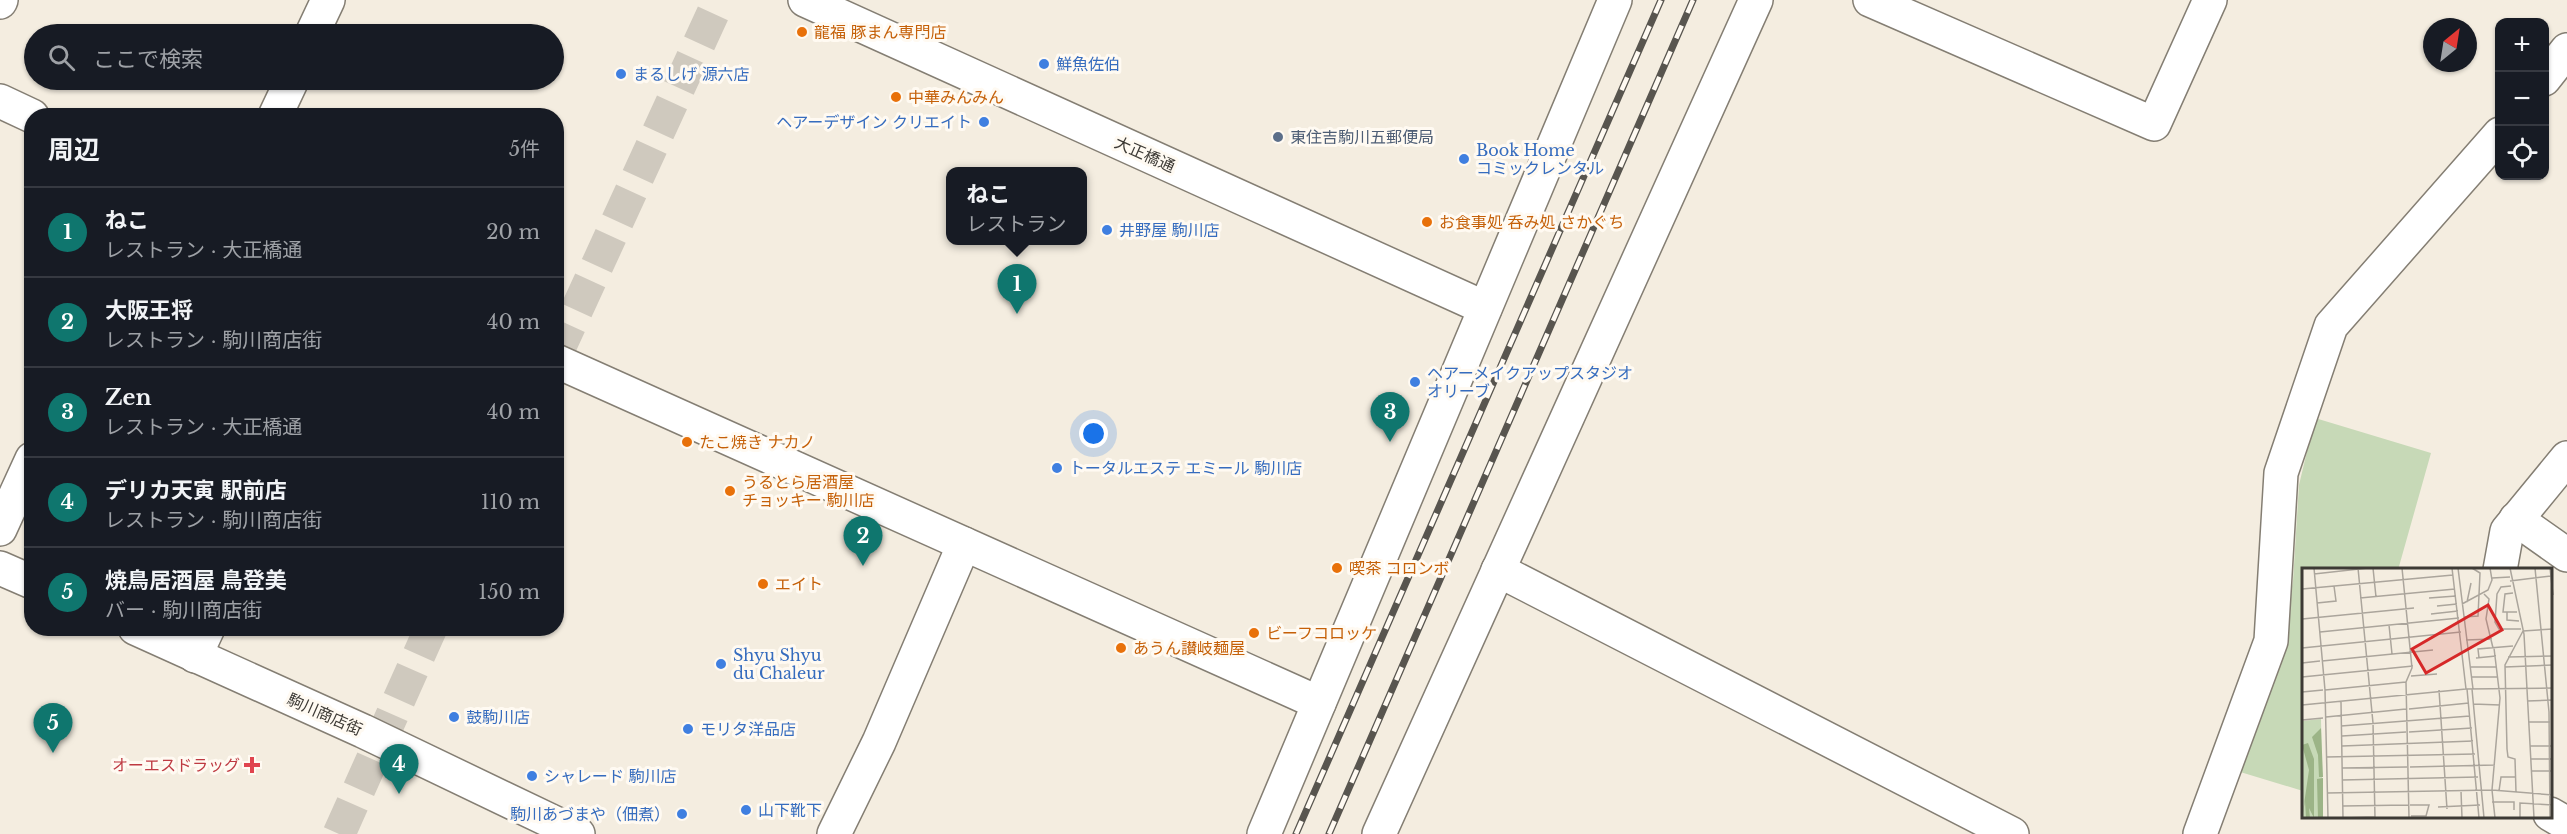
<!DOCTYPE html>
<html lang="ja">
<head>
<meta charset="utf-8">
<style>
	:root { --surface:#171b24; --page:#242831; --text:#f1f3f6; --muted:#9ea1a6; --line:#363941; --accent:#0f766e }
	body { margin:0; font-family:"Libre Baskerville","Noto Sans JP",serif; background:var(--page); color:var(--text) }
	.controls { position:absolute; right:18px; top:18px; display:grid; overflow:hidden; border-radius:12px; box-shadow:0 2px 4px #0004 }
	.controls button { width:54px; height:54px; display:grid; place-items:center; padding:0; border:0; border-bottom:2px solid var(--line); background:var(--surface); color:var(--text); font:30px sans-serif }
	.compass { position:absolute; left:2423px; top:18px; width:54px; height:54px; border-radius:50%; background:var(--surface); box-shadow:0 2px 4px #0004; rotate:30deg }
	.you { position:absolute; left:1094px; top:434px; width:21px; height:21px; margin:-15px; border:4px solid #fff; border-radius:50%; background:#1a73e8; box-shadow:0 0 0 9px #1a73e833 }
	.badge { display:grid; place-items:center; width:39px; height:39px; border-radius:50%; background:var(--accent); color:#fff; font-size:20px; font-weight:700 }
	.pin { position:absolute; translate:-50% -50px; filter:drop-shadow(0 2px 3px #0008) }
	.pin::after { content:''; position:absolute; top:32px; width:21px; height:18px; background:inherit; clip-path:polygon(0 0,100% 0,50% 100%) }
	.popup { position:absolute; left:946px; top:167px; width:141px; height:78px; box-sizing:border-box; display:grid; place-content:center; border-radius:12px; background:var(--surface); filter:drop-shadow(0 2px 4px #0005); font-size:20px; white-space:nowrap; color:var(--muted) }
	.popup b { font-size:22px; color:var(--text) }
	.popup::after { content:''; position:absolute; left:50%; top:100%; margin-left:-12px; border:12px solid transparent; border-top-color:var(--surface) }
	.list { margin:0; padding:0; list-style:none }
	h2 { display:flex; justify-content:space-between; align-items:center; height:78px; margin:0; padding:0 24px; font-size:26px }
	h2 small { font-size:20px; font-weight:400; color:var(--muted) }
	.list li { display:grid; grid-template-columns:39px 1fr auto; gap:18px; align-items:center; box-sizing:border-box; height:90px; padding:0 24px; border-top:2px solid var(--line) }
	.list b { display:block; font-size:22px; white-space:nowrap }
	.list p { margin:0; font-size:20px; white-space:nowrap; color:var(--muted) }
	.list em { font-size:20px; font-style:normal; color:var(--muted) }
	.icon { flex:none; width:33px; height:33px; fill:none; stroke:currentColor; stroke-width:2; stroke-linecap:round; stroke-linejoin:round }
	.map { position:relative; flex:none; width:2567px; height:834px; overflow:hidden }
	.search { position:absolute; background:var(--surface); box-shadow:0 2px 4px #0004; left:24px; top:24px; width:540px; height:66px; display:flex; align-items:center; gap:15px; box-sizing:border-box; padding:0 21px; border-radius:33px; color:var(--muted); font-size:22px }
	.panel { position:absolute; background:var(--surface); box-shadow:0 2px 4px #0004; left:24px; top:108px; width:540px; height:528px; border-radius:24px }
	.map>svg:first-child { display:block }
	.green { fill:#c7d9b7 }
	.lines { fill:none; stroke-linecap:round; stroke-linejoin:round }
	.minor-tunnel { stroke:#cfc9be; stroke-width:33; stroke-dasharray:33 16; stroke-linecap:butt }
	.minor-casing { stroke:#847e73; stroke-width:36 }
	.minor { stroke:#fff; stroke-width:33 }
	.rail-casing { stroke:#58554f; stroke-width:7 }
	.rail { stroke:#fffaf2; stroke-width:4.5; stroke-dasharray:14; stroke-linecap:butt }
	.food-dot { fill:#e8710a; stroke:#fffaf2; stroke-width:2 }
	.shop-dot { fill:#3f7fe0; stroke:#fffaf2; stroke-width:2 }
	.service-dot { fill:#5c6f8a; stroke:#fffaf2; stroke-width:2 }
	.health-dot { fill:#e0444e; stroke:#fffaf2; stroke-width:2 }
	.labels { text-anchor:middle; stroke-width:6; stroke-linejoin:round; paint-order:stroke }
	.food-label { font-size:16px; fill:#c56008; stroke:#fffaf2; text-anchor:start }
	.shop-label { font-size:16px; fill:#366cbe; stroke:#fffaf2; text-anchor:start }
	.service-label { font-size:16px; fill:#4e5e75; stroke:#fffaf2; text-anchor:start }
	.street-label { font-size:16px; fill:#3d3a35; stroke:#fffaf2 }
	.health-label { font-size:16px; fill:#be3a42; stroke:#fffaf2; text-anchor:end }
	.inset-road { fill:none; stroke:#aba59c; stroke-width:1.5 }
	.view { fill:#d62828; fill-opacity:0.15; stroke:#d62828; stroke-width:3 }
	.inset-edge { fill:none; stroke:#3d3a35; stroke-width:3 }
</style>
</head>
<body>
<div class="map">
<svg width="2567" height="834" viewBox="0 0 2567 834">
	<rect width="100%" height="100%" fill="#f4ede0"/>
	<path class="green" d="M 2315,418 L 2431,453 L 2398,570 L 2303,570 L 2303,791 L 2237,771 L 2283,637 L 2293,581 L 2299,485 Z"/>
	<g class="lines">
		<g class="minor-tunnel">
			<path d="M 556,355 L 719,0"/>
			<path d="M 339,834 L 431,628"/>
		</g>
		<g class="minor-casing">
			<g id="minor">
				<path d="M 805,0 L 1485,308"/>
				<path d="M 1870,0 L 2154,124 L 2210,0"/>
				<path d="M 0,2 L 1,0"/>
				<path d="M 312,34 L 328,0"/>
				<path d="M 2544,79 L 2567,50"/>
				<path d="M 0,101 L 32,116"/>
				<path d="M 275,116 L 292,80"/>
				<path d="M 556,361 L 1319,703"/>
				<path d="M 2516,519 L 2567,555"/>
				<path d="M 0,529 L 32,459"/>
				<path d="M 0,568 L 32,582"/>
				<path d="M 1498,570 L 2012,834"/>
				<path d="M 2500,570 L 2507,531 L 2567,458"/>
				<path d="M 135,628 L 363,731 L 578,834"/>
				<path d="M 195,656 L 208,628"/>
				<path d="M 2550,814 L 2567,824"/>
				<path d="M 834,834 L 879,742 L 964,544"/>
				<path d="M 1264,834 L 1615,0"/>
				<path d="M 1379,834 L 1756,0"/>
				<path d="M 2200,834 L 2271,641 L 2281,473 L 2331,326 L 2500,134"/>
			</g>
		</g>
		<use href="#minor" class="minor"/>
		<g class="rail-casing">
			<g id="rail">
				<path d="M 1296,834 L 1661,0"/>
				<path d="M 1329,834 L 1693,0"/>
			</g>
		</g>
		<use href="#rail" class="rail"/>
	</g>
	<g class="food-dot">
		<circle cx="802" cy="32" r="6"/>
		<circle cx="896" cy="97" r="6"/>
		<circle cx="1427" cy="222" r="6"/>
		<circle cx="687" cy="442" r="6"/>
		<circle cx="730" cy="491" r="6"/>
		<circle cx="1337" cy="568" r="6"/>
		<circle cx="763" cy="584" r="6"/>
		<circle cx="1254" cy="633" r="6"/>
		<circle cx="1121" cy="648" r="6"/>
	</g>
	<g class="shop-dot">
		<circle cx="1044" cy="64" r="6"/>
		<circle cx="621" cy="74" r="6"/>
		<circle cx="984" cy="122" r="6"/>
		<circle cx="1464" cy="159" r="6"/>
		<circle cx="1107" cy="230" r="6"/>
		<circle cx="1415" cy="382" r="6"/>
		<circle cx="1057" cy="468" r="6"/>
		<circle cx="721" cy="664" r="6"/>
		<circle cx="454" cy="717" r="6"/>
		<circle cx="688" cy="729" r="6"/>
		<circle cx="532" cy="776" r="6"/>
		<circle cx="746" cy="810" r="6"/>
		<circle cx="682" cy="814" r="6"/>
	</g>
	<circle class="service-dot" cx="1278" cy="137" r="6"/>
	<path class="health-dot" d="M249 756h6v6h6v6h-6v6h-6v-6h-6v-6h6z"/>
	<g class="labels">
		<g class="food-label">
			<text x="814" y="38">龍福 豚まん専門店</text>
			<text x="908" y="103">中華みんみん</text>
			<text x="1439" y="228">お食事処 呑み処 さかぐち</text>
			<text x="699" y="448">たこ焼き ナカノ</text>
			<text x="742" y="488">うるとら居酒屋<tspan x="742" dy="18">チョッキー 駒川店</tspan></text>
			<text x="1349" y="574">喫茶 コロンボ</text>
			<text x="775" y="590">エイト</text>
			<text x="1266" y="639">ビーフコロッケ</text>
			<text x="1133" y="654">あうん讃岐麺屋</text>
		</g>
		<g class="shop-label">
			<text x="1056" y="70">鮮魚佐伯</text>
			<text x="633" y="80">まるしげ 源六店</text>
			<text x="972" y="128" text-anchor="end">ヘアーデザイン クリエイト</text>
			<text x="1476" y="156">Book Home<tspan x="1476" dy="18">コミックレンタル</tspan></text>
			<text x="1119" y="236">井野屋 駒川店</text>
			<text x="1427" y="379">ヘアーメイクアップスタジオ<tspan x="1427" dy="18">オリーブ</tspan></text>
			<text x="1069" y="474">トータルエステ エミール 駒川店</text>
			<text x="733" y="661">Shyu Shyu<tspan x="733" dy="18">du Chaleur</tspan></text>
			<text x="466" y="723">鼓駒川店</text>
			<text x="700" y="735">モリタ洋品店</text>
			<text x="544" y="782">シャレード 駒川店</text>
			<text x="758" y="816">山下靴下</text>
			<text x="670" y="820" text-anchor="end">駒川あづまや（佃煮）</text>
		</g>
		<g class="service-label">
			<text x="1290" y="143">東住吉駒川五郵便局</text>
		</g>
		<g class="street-label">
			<text transform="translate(1145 154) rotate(24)" y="6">大正橋通</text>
			<text transform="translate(325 714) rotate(24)" y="6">駒川商店街</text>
		</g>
		<g class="health-label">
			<text x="240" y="771">オーエスドラッグ</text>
		</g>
	</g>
	<g transform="translate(2302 568)">
		<rect width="250" height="250" fill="#f4ede0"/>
		<path d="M 19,151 L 21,250 L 0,250 L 0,153 Z" fill="#c7d9b7"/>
		<path d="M 19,160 L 21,209 L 17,209 L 16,187 L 10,169 ZM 6,175 L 12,191 L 12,250 L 7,240 L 8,250 L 4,250 L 3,233 L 0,250 L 7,202 L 0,177 ZM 21,210 L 21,250 L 16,250 L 15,211 Z" fill="#9cb487"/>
		<path class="inset-road" d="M 12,0 L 23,122 L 26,250M 56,0 L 71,155 L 73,250M 71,0 L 74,29M 100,0 L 110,100 L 104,114 L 107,250M 150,0 L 164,121M 156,0 L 171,121M 208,0 L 222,66 L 232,250M 233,0 L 247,144 L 248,250M 248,0 L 251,27M 12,6 L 66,0M 190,10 L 208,9M 208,13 L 249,8M 209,18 L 199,19 L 195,26 L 193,54 L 197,61 L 219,61M 0,21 L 151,7M 211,25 L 203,26 L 201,44 L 215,44M 182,26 L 187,31 L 184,51 L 191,80M 58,30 L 153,21M 127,30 L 154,28M 165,34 L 169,15M 15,35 L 34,33 L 32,18M 160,36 L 186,22 L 190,12 L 188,0M 135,38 L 155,36M 205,44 L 205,52 L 217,53M 129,46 L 156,43M 162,49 L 176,48 L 178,5 L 170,0M 0,51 L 112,40M 87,57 L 90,86M 221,63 L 251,61M 18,64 L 157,50M 164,72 L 190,71M 0,80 L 159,64M 192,80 L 198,130 L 190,222 L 193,250M 206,89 L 251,88M 174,90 L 194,88M 177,90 L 176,81 L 211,78M 20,93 L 131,82M 0,95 L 18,93M 169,99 L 194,99M 203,99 L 251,97M 109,108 L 135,106M 0,109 L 111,98M 170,109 L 196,109M 165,121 L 177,250M 170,121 L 182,250M 23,122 L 104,114M 137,122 L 145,241M 0,124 L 21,122M 225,133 L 251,132M 39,134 L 41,250M 171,136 L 198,137M 0,137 L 164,121 L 251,120M 107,141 L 167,135M 24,149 L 104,141M 0,152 L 21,150M 227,154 L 248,154M 39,158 L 168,148M 107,164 L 170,160M 40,168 L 104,164M 40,178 L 171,173M 228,178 L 251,178M 24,189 L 173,186M 229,191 L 251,191M 108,199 L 193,197M 40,200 L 105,199M 230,203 L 251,203M 40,212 L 176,209M 159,223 L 160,250M 197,223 L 199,209 L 214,209M 214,224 L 213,191 L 206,189 L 205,181 L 203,97 L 221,63M 25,225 L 190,222 L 251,227M 190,234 L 212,234 L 212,242M 108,237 L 127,237 L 124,248 L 109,248M 41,238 L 106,237M 136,239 L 178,237M 41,250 L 73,249M 218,250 L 218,235 L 251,237"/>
		<path class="view" d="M 186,37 L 200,62 L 124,105 L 110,81 Z"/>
		<rect width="250" height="250" class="inset-edge"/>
	</g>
</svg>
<div class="controls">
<button>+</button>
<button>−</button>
<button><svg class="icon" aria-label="locate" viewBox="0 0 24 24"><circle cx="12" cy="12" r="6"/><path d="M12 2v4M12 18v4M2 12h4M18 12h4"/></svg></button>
</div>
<svg class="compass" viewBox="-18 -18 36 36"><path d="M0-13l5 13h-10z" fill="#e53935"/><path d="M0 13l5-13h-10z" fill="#9ea1a6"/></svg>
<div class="you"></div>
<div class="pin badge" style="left:1017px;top:314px">1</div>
<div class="popup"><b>ねこ</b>レストラン</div>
<div class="pin badge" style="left:863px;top:566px">2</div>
<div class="pin badge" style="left:1390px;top:442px">3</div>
<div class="pin badge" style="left:399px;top:794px">4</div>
<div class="pin badge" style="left:53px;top:753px">5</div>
<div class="search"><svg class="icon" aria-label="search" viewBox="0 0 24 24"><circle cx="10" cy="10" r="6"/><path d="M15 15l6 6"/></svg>ここで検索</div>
<section class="panel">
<h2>周辺<small>5件</small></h2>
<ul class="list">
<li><span class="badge">1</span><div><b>ねこ</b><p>レストラン · 大正橋通</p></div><em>20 m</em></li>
<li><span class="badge">2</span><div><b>大阪王将</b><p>レストラン · 駒川商店街</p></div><em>40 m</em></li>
<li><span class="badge">3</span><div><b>Zen</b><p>レストラン · 大正橋通</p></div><em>40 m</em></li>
<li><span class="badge">4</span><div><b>デリカ天寅 駅前店</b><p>レストラン · 駒川商店街</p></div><em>110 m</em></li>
<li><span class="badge">5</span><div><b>焼鳥居酒屋 鳥登美</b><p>バー · 駒川商店街</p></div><em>150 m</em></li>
</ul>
</section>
</div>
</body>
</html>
